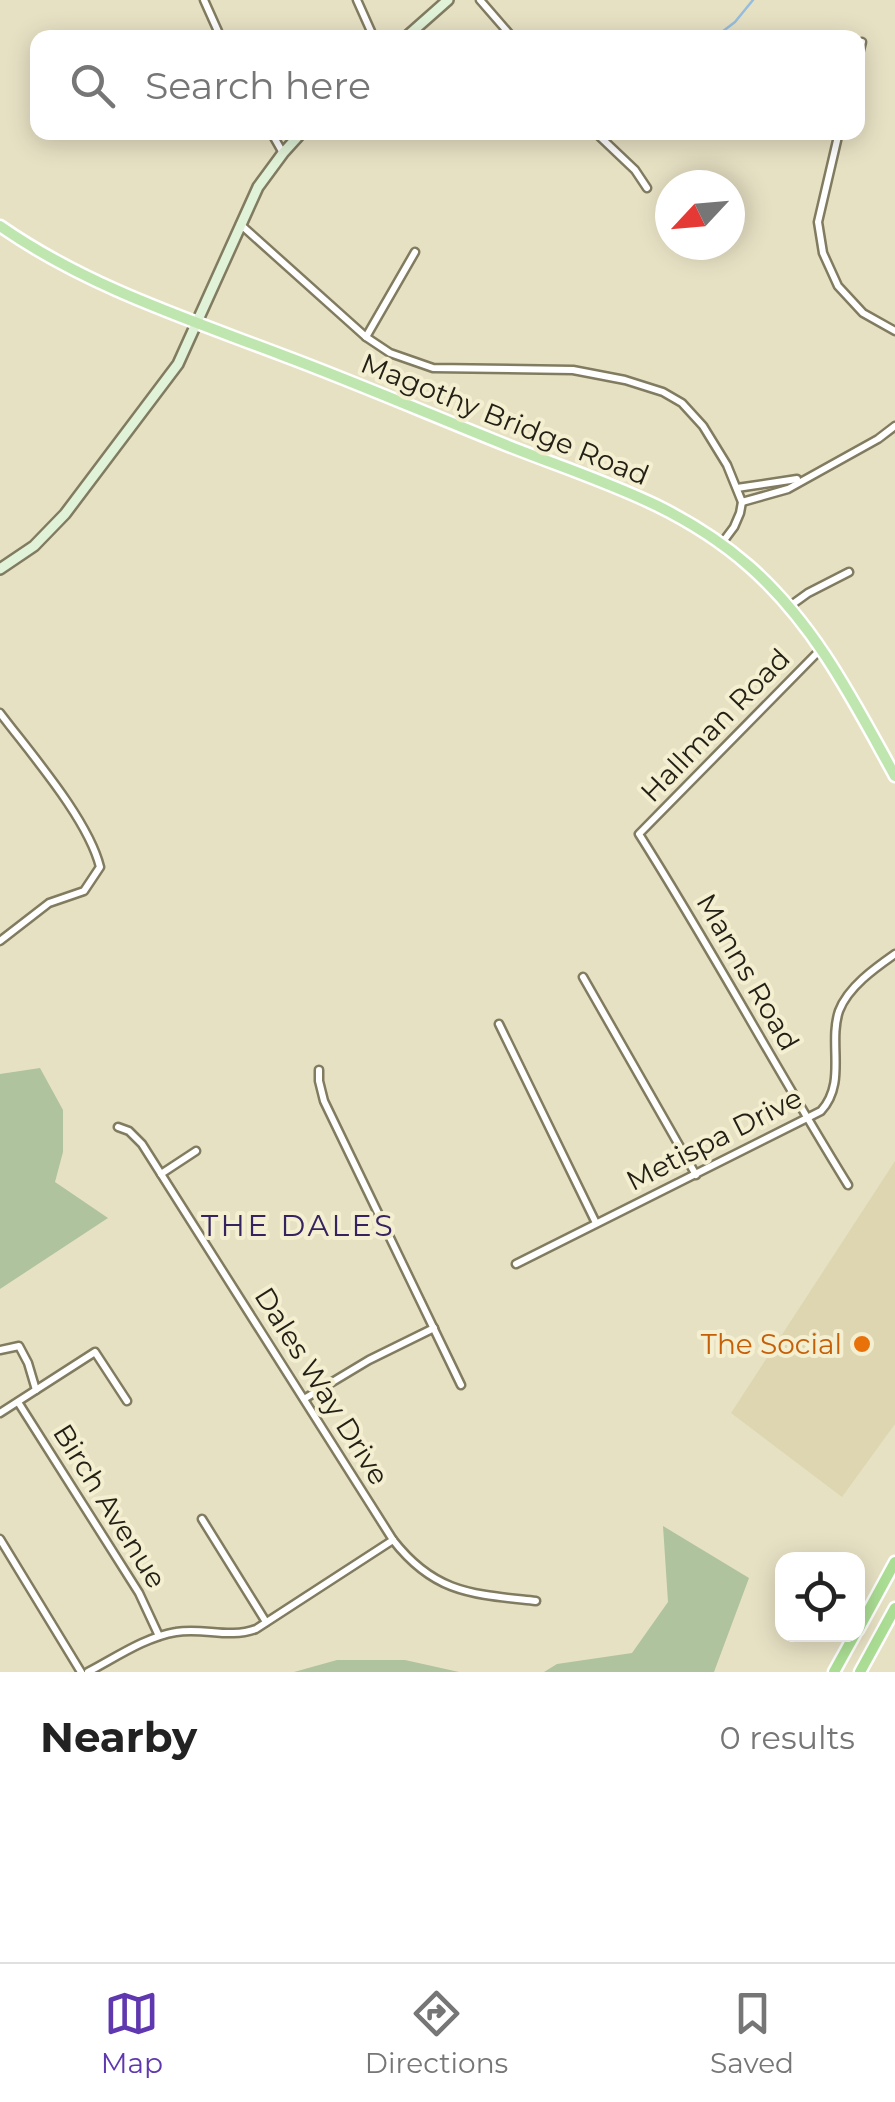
<!DOCTYPE html>
<html lang="en">
<head>
<meta charset="utf-8">
<style>
	:root { --surface:#fff; --page:#f2f2f2; --text:#222; --muted:#767676; --line:#e0e0e0; --accent:#5f37af }
	body { margin:0; font-family:Montserrat,sans-serif; background:var(--page); color:var(--text) }
	.controls { position:absolute; right:30px; bottom:30px; display:grid; overflow:hidden; border-radius:20px; box-shadow:0 5px 25px #0003 }
	.controls button { width:90px; height:90px; display:grid; place-items:center; padding:0; border:0; border-bottom:2px solid var(--line); background:var(--surface); color:var(--text); font:50px sans-serif }
	.compass { position:absolute; left:655px; top:170px; width:90px; height:90px; border-radius:50%; background:var(--surface); box-shadow:0 5px 25px #0003; rotate:244deg }
	.list { margin:0; padding:0; list-style:none }
	h2 { display:flex; justify-content:space-between; align-items:center; height:130px; margin:0; padding:0 40px; font-size:42px }
	h2 small { font-size:32px; font-weight:400; color:var(--muted) }
	.icon { flex:none; width:55px; height:55px; fill:none; stroke:currentColor; stroke-width:2; stroke-linecap:round; stroke-linejoin:round }
	.map { position:relative; flex:none; width:895px; height:1672px; overflow:hidden }
	.search { position:absolute; background:var(--surface); box-shadow:0 5px 25px #0003; left:30px; right:30px; top:30px; height:110px; display:flex; align-items:center; gap:25px; box-sizing:border-box; padding:0 35px; border-radius:20px; color:var(--muted); font-size:38px }
	.sheet { height:290px; background:var(--surface) }
	nav { display:flex; justify-content:space-around; align-items:center; box-sizing:border-box; height:140px; border-top:2px solid var(--line); background:var(--surface); font-size:28px; color:var(--muted) }
	nav a { display:grid; justify-items:center; gap:5px }
	nav .on { color:var(--accent) }
	.map>svg:first-child { display:block }
	.built { fill:#ddd6b1 }
	.green { fill:#afc39e }
	.lines { fill:none; stroke-linecap:round; stroke-linejoin:round }
	.stream { stroke:#96bdde; stroke-width:2.5 }
	.minor-casing { stroke:#817b60; stroke-width:11 }
	.secondary-casing { stroke:#817b60; stroke-width:14 }
	.primary-casing { stroke:#fff; stroke-width:15 }
	.trunk-casing { stroke:#fff; stroke-width:15 }
	.minor { stroke:#fff; stroke-width:6 }
	.secondary { stroke:#e0f2d7; stroke-width:9 }
	.primary { stroke:#c0e6af; stroke-width:10 }
	.trunk { stroke:#abde94; stroke-width:10 }
	.food-dot { fill:#e8710a; stroke:#f4efd1; stroke-width:4 }
	.labels { text-anchor:middle; stroke-width:8; stroke-linejoin:round; paint-order:stroke }
	.street-label { font-size:28px; fill:#232016; stroke:#f4efd1 }
	.food-label { font-size:28px; fill:#c56008; stroke:#f4efd1; text-anchor:end }
	.neighbourhood-label { font-size:30px; letter-spacing:2.5px; fill:#35245f; stroke:#f4efd1 }
</style>
</head>
<body>
<div class="map">
<svg width="895" height="1672" viewBox="0 0 895 1672">
	<rect width="100%" height="100%" fill="#e7e1c4"/>
	<path class="built" d="M 895,1161 L 895,1424 L 842,1497 L 731,1413 Z"/>
	<g class="green">
		<path d="M 40,1068 L 63,1110 L 63,1152 L 55,1182 L 108,1218 L 0,1289 L 0,1074 Z"/>
		<path d="M 663,1526 L 749,1578 L 714,1672 L 544,1672 L 557,1664 L 632,1653 L 668,1602 Z"/>
		<path d="M 337,1660 L 405,1660 L 459,1672 L 294,1672 Z"/>
	</g>
	<g class="lines">
		<path class="stream" d="M 714,38 L 735,22 L 753,0"/>
		<g class="minor-casing">
			<g id="minor">
				<path d="M 204,0 L 221,38"/>
				<path d="M 357,0 L 374,38"/>
				<path d="M 480,0 L 513,38"/>
				<path d="M 858,58 L 862,42"/>
				<path d="M 271,132 L 283,153"/>
				<path d="M 595,132 L 635,170 L 647,188"/>
				<path d="M 839,132 L 818,222 L 823,253 L 838,286 L 863,313 L 895,331"/>
				<path d="M 240,224 L 366,337 L 390,353 L 433,368 L 573,370 L 625,380 L 663,392 L 682,403 L 703,426 L 727,465 L 742,502 L 740,513 L 734,527 L 722,543"/>
				<path d="M 366,337 L 415,252"/>
				<path d="M 737,488 L 797,479"/>
				<path d="M 742,502 L 788,489 L 878,439 L 895,426"/>
				<path d="M 790,606 L 808,593 L 849,572"/>
				<path d="M 822,648 L 639,834 C 712,949 776,1069 848,1185"/>
				<path d="M 0,713 C 31,754 88,819 100,867 L 84,891 L 49,903 L 0,941"/>
				<path d="M 583,977 L 696,1175"/>
				<path d="M 499,1024 L 596,1223"/>
				<path d="M 319,1070 L 319,1081 L 324,1101 L 461,1385"/>
				<path d="M 118,1127 L 129,1131 L 142,1144 L 393,1540 C 435,1594 473,1594 536,1601"/>
				<path d="M 161,1174 L 196,1151"/>
				<path d="M 516,1264 L 821,1111 C 847,1083 828,1044 839,1011 C 848,987 875,968 895,954"/>
				<path d="M 0,1350 L 19,1346 L 28,1363 L 36,1390"/>
				<path d="M 304,1399 L 369,1360 L 434,1328"/>
				<path d="M 18,1402 L 139,1593 L 159,1636"/>
				<path d="M 0,1413 L 95,1352 L 127,1401"/>
				<path d="M 202,1519 L 266,1622"/>
				<path d="M 0,1539 L 81,1672"/>
				<path d="M 88,1672 C 115,1658 145,1637 176,1632 C 203,1627 229,1639 256,1629 L 393,1540"/>
			</g>
		</g>
		<g class="secondary-casing">
			<g id="secondary">
				<path d="M 405,38 L 448,0"/>
				<path d="M 0,569 L 34,546 L 65,514 L 178,364 L 258,187 L 283,153 L 302,132"/>
			</g>
		</g>
		<g class="primary-casing">
			<path id="primary" d="M 0,226 C 86,286 185,318 282,355 C 357,383 431,415 506,445 C 594,480 676,502 749,566 C 815,624 853,700 895,776"/>
		</g>
		<g class="trunk-casing">
			<g id="trunk">
				<path d="M 858,1630 L 895,1562"/>
				<path d="M 834,1672 L 855,1634"/>
				<path d="M 860,1672 L 895,1608"/>
			</g>
		</g>
		<use href="#minor" class="minor"/>
		<use href="#secondary" class="secondary"/>
		<use href="#primary" class="primary"/>
		<use href="#trunk" class="trunk"/>
	</g>
	<circle class="food-dot" cx="862" cy="1344" r="10"/>
	<g class="labels">
		<g class="street-label">
			<text transform="translate(505 419) rotate(22)" y="10">Magothy Bridge Road</text>
			<text transform="translate(715 725) rotate(-46)" y="10">Hallman Road</text>
			<text transform="translate(748 972) rotate(60)" y="10">Manns Road</text>
			<text transform="translate(714 1139) rotate(-27)" y="10">Metispa Drive</text>
			<text transform="translate(322 1386) rotate(58)" y="10">Dales Way Drive</text>
			<text transform="translate(110 1506) rotate(58)" y="10">Birch Avenue</text>
		</g>
		<g class="food-label">
			<text x="842" y="1354">The Social</text>
		</g>
		<g class="neighbourhood-label">
			<text x="298" y="1236">THE DALES</text>
		</g>
	</g>
</svg>
<div class="controls">
<button><svg class="icon" aria-label="locate" viewBox="0 0 24 24"><circle cx="12" cy="12" r="6"/><path d="M12 2v4M12 18v4M2 12h4M18 12h4"/></svg></button>
</div>
<svg class="compass" viewBox="-18 -18 36 36"><path d="M0-13l5 13h-10z" fill="#e53935"/><path d="M0 13l5-13h-10z" fill="#767676"/></svg>
<div class="search"><svg class="icon" aria-label="search" viewBox="0 0 24 24"><circle cx="10" cy="10" r="6"/><path d="M15 15l6 6"/></svg>Search here</div>
</div>
<section class="sheet">
<h2>Nearby<small>0 results</small></h2>
<ul class="list">
</ul>
</section>
<nav>
<a class="on"><svg class="icon" aria-label="map" viewBox="0 0 24 24"><path d="M3 6l6-2 6 2 6-2v14l-6 2-6-2-6 2zM9 4v14M15 6v14"/></svg>Map</a>
<a><svg class="icon" aria-label="directions" viewBox="0 0 24 24"><path d="M12 3l9 9-9 9-9-9zM9 14v-3h6M13 9l2 2-2 2"/></svg>Directions</a>
<a><svg class="icon" aria-label="saved" viewBox="0 0 24 24"><path d="M7 4h10v16l-5-4-5 4z"/></svg>Saved</a>
</nav>
</body>
</html>
